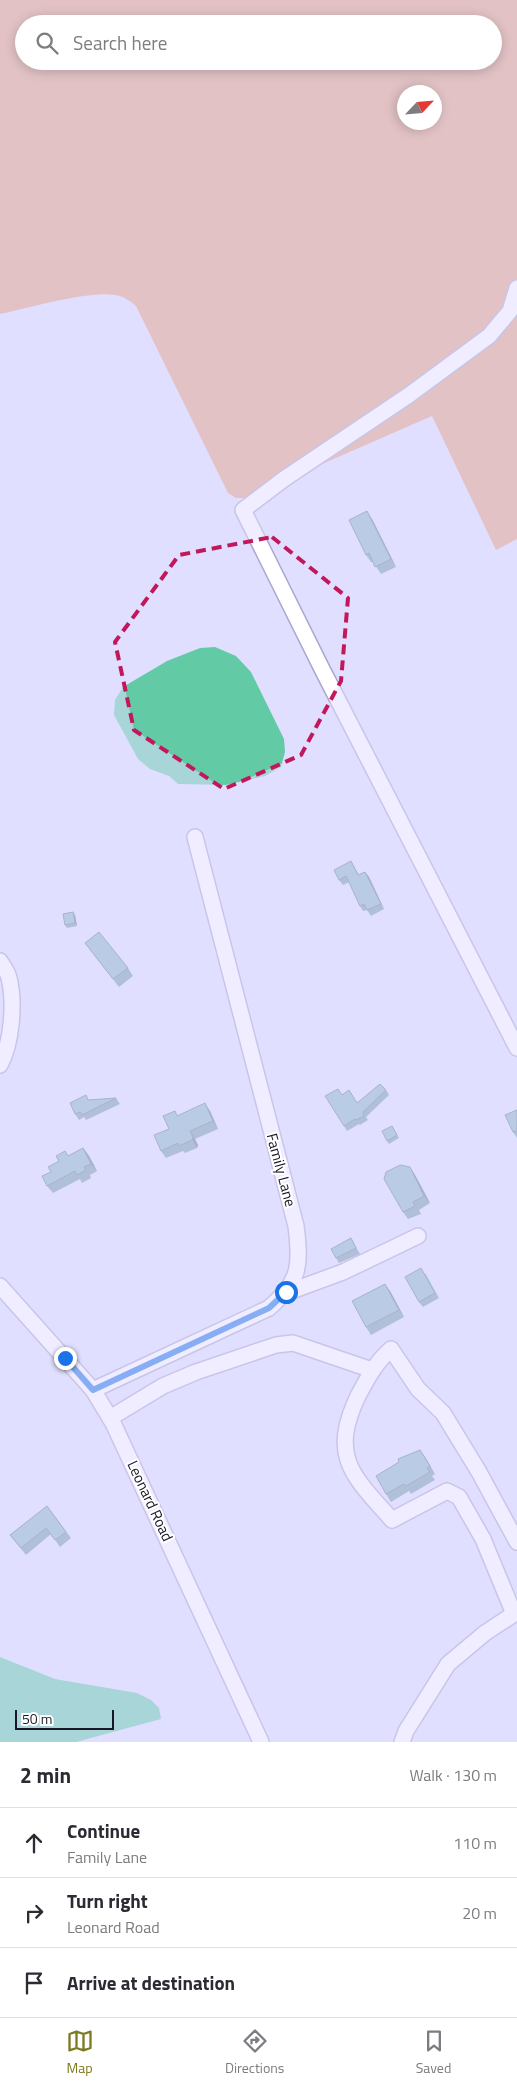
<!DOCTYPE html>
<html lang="en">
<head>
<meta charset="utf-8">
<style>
	:root { --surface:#fff; --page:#f2f2f3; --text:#2b2b33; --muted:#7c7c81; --line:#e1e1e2; --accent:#7d7b22 }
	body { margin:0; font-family:"Titillium Web",sans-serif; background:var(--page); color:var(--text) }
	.compass { position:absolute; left:397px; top:85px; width:45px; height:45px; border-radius:50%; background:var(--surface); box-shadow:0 2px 12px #0003; rotate:64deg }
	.scale { position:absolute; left:15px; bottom:12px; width:99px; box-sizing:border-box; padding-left:5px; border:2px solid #181725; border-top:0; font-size:14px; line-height:18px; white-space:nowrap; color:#181725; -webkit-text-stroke:4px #fff; paint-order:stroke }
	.stop { position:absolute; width:15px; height:15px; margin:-11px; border:4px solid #1a73e8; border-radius:50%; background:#fff }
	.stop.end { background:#1a73e8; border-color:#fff; box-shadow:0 1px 5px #0008 }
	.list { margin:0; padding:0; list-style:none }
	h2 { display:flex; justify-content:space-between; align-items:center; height:65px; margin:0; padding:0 20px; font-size:21px }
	h2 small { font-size:16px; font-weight:400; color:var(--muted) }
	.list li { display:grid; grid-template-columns:32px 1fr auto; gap:15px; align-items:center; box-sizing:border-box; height:70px; padding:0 20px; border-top:1px solid var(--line) }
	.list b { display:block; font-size:19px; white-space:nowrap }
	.list p { margin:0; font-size:16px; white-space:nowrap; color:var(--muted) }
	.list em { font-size:16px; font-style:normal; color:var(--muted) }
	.icon { flex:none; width:28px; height:28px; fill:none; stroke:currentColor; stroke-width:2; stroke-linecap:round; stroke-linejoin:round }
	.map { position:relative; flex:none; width:517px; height:1742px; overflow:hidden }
	.search { position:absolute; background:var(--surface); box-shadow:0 2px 12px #0003; left:15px; right:15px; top:15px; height:55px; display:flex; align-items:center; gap:12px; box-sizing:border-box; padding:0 18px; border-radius:28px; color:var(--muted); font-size:19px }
	.sheet { height:275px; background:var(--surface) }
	nav { display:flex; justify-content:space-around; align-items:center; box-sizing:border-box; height:70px; border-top:1px solid var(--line); background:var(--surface); font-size:14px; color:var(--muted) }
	nav a { display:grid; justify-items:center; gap:2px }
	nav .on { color:var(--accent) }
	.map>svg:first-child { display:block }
	.green { fill:#e3a07e; fill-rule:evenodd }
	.water { fill:#62cba6 }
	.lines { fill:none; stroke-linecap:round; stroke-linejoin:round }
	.minor-casing { stroke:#a9a7cd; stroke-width:18 }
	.minor { stroke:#fff; stroke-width:15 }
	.wall { fill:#779bac }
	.shaded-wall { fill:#617e8c }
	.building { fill:#8ab4c8; stroke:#617e8c }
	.route { stroke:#1a73e8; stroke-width:6 }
	.marked { fill:none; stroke:#c2185b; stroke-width:4; stroke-dasharray:10 6; stroke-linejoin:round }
	.labels { text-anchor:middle; stroke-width:4; stroke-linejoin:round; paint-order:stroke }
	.street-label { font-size:15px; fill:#181725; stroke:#fff }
</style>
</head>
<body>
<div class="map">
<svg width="517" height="1742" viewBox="0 0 517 1742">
	<rect width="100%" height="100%" fill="#e1dfff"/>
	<path class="green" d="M 0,0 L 517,0 L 517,539 L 496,550 L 432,416 L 244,498 L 236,498 L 228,493 L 136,306 C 130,301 123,296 115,295 C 90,290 28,308 0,314 ZM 24,24 L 493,24 L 493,61 L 24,61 ZM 404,92 L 434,92 L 434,122 L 404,122 Z"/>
	<g class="water">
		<path d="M 215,647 L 236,656 L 251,672 L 284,739 L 285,752 L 281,767 L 265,776 L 226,785 L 178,784 L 169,776 L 150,769 L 138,759 L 114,715 L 115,700 L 123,687 L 167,661 L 200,648 Z"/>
		<path d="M 0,1657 L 55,1679 L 137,1693 L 151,1700 L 159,1708 L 161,1719 L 76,1742 L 0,1742 Z"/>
	</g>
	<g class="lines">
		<g class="minor-casing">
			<g id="minor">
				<path d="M 517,288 L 510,311 L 489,336 L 409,395 L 284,479 L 243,510 L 322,669 L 517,1048"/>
				<path d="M 0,961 C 3,966 8,972 9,978 C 15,1002 12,1043 0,1065"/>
				<path d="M 0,1286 L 93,1390 L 113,1423 L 261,1742"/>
				<path d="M 286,1293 L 343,1272 L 418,1236"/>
				<path d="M 93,1390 L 269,1308 C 300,1281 301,1266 296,1226 L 195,837"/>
				<path d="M 110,1418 L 163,1386 L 196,1372 L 276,1345 L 293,1343 L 372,1370"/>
				<path d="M 514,1614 L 483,1539 L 459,1497 L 447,1491 L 392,1520 C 353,1476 329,1457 358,1396 C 367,1379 376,1362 391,1349 L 418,1389 L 443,1413 L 479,1472 L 517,1542"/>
				<path d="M 402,1742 L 406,1731 L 448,1664 L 485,1633 L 517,1612"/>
			</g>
		</g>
		<use href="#minor" class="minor"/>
	</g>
	<g class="wall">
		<path d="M 372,519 L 396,567 L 381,574 L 373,562 L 371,562 L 366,555 Z"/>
		<path d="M 351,861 L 359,875 L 365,872 L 369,877 L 384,909 L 371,916 L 367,910 L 363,911 L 360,906 L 349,882 L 343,885 L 339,880 Z"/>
		<path d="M 75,915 L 77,926 L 67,928 L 65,925 Z"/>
		<path d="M 85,943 L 128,968 L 133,976 L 119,987 Z"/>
		<path d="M 349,1090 L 357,1103 L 386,1090 L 389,1095 L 366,1117 L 368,1120 L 360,1125 L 359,1124 L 347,1131 L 344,1126 L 342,1095 Z"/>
		<path d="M 116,1098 L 120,1104 L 86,1120 L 84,1117 L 79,1120 L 75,1114 L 89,1100 Z"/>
		<path d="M 517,1110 L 517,1138 L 513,1132 Z"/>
		<path d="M 210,1111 L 218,1129 L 195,1139 L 198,1145 L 197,1148 L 185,1153 L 183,1151 L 166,1158 L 161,1151 L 178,1115 Z"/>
		<path d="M 392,1126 L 399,1138 L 389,1144 L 387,1141 Z"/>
		<path d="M 83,1148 L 89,1156 L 97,1171 L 90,1175 L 91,1178 L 82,1183 L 80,1179 L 53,1193 L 47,1186 L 51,1172 L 68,1156 Z"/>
		<path d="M 410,1167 L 415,1175 L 430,1203 L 419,1210 L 421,1214 L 408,1219 L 403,1212 Z"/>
		<path d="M 351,1238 L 360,1254 L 339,1263 L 336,1258 Z"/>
		<path d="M 425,1273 L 439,1298 L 423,1307 L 419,1302 Z"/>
		<path d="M 390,1291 L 404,1317 L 371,1335 L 366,1327 Z"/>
		<path d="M 425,1457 L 435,1474 L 432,1476 L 435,1480 L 411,1494 L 409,1491 L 391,1502 L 386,1494 Z"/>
		<path d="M 47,1506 L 71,1538 L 60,1547 L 51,1534 L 26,1555 L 10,1535 Z"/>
	</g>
	<g class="shaded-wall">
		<path d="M 367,511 L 372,519 L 396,567 L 391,559 Z"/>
		<path d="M 365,872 L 369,877 L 384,909 L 381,904 Z"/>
		<path d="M 73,912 L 75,915 L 77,926 L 75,923 Z"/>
		<path d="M 205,1103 L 210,1111 L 218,1129 L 213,1121 Z"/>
		<path d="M 190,1131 L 195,1139 L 198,1145 L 197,1148 L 192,1140 Z"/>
		<path d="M 83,1148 L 89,1156 L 97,1171 L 91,1164 Z"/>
		<path d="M 410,1167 L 415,1175 L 430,1203 L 424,1196 Z"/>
		<path d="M 385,1284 L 390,1291 L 404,1317 L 399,1310 Z"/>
		<path d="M 420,1450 L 425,1457 L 435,1474 Z"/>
	</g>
	<g class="building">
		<path d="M 367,511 L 391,559 L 375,567 L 369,553 L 366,555 L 349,520 Z"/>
		<path d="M 351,861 L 358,875 L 365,872 L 381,904 L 367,910 L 364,904 L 360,906 L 346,876 L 339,880 L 334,870 Z"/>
		<path d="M 73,912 L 75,923 L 65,925 L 63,914 Z"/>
		<path d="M 99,932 L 128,968 L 113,979 L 85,943 Z"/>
		<path d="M 380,1084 L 386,1090 L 363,1112 L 364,1116 L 356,1120 L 355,1119 L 344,1126 L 325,1096 L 338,1089 L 342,1095 L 349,1090 L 357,1103 Z"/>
		<path d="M 86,1095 L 88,1100 L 116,1098 L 82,1115 L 80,1112 L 75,1114 L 70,1103 Z"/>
		<path d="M 205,1103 L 213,1121 L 190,1131 L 193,1137 L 192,1140 L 179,1146 L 178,1143 L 161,1151 L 154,1135 L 169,1129 L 163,1116 L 175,1111 L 177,1116 Z"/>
		<path d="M 517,1110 L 517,1131 L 513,1132 L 505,1115 Z"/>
		<path d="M 392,1126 L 397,1135 L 387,1141 L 382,1131 Z"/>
		<path d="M 83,1148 L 91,1164 L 84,1167 L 86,1170 L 77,1175 L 75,1171 L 47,1186 L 42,1176 L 51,1172 L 48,1167 L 59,1161 L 56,1156 L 65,1151 L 68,1156 Z"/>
		<path d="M 400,1165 L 410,1167 L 424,1196 L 413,1202 L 415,1206 L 403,1212 L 384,1179 L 386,1172 Z"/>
		<path d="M 351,1238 L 356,1248 L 336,1258 L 331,1249 Z"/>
		<path d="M 421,1268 L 435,1293 L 419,1302 L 405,1277 Z"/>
		<path d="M 385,1284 L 399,1310 L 366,1327 L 352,1301 Z"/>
		<path d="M 420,1450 L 430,1466 L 427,1468 L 430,1472 L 406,1486 L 404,1484 L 386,1494 L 376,1476 L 399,1462 L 398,1459 Z"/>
		<path d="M 47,1506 L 66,1532 L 55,1540 L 46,1528 L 21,1548 L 10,1535 Z"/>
	</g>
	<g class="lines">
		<path class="route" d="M 65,1358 L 93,1390 L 269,1308 L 286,1292"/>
	</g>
	<path d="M0 0H517V1742H0ZM 272,537 L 348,598 L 341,681 L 301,755 L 224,789 L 134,730 L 115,642 L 179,555 Z" fill="#e1dfff" fill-opacity=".55" fill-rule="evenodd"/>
	<path class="marked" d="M 272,537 L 348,598 L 341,681 L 301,755 L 224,789 L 134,730 L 115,642 L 179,555 Z"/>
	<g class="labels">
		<g class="street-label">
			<text transform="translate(281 1170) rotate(75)" y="5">Family Lane</text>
			<text transform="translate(150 1501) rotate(65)" y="5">Leonard Road</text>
		</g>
	</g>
</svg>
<svg class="compass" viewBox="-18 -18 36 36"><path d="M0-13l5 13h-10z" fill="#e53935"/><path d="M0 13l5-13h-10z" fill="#7c7c81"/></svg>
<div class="scale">50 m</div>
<div class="stop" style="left:286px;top:1292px"></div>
<div class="stop end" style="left:65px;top:1358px"></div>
<div class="search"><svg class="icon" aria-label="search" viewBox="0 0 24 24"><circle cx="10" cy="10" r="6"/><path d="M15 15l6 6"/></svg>Search here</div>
</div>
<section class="sheet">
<h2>2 min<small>Walk · 130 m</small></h2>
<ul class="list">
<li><svg class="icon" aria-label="ahead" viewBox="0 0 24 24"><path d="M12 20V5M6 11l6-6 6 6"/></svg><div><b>Continue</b><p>Family Lane</p></div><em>110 m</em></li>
<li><svg class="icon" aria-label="right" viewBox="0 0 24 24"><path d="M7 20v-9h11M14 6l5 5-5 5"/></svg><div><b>Turn right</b><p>Leonard Road</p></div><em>20 m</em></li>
<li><svg class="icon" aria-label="arrive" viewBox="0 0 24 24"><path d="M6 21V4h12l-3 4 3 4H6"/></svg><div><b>Arrive at destination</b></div></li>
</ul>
</section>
<nav>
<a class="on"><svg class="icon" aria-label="map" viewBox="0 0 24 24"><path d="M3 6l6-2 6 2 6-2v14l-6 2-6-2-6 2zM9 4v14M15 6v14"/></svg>Map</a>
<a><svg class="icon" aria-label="directions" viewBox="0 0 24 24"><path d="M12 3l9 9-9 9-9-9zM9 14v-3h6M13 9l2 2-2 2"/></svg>Directions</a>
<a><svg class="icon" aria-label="saved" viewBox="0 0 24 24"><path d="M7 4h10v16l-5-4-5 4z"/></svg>Saved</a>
</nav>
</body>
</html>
